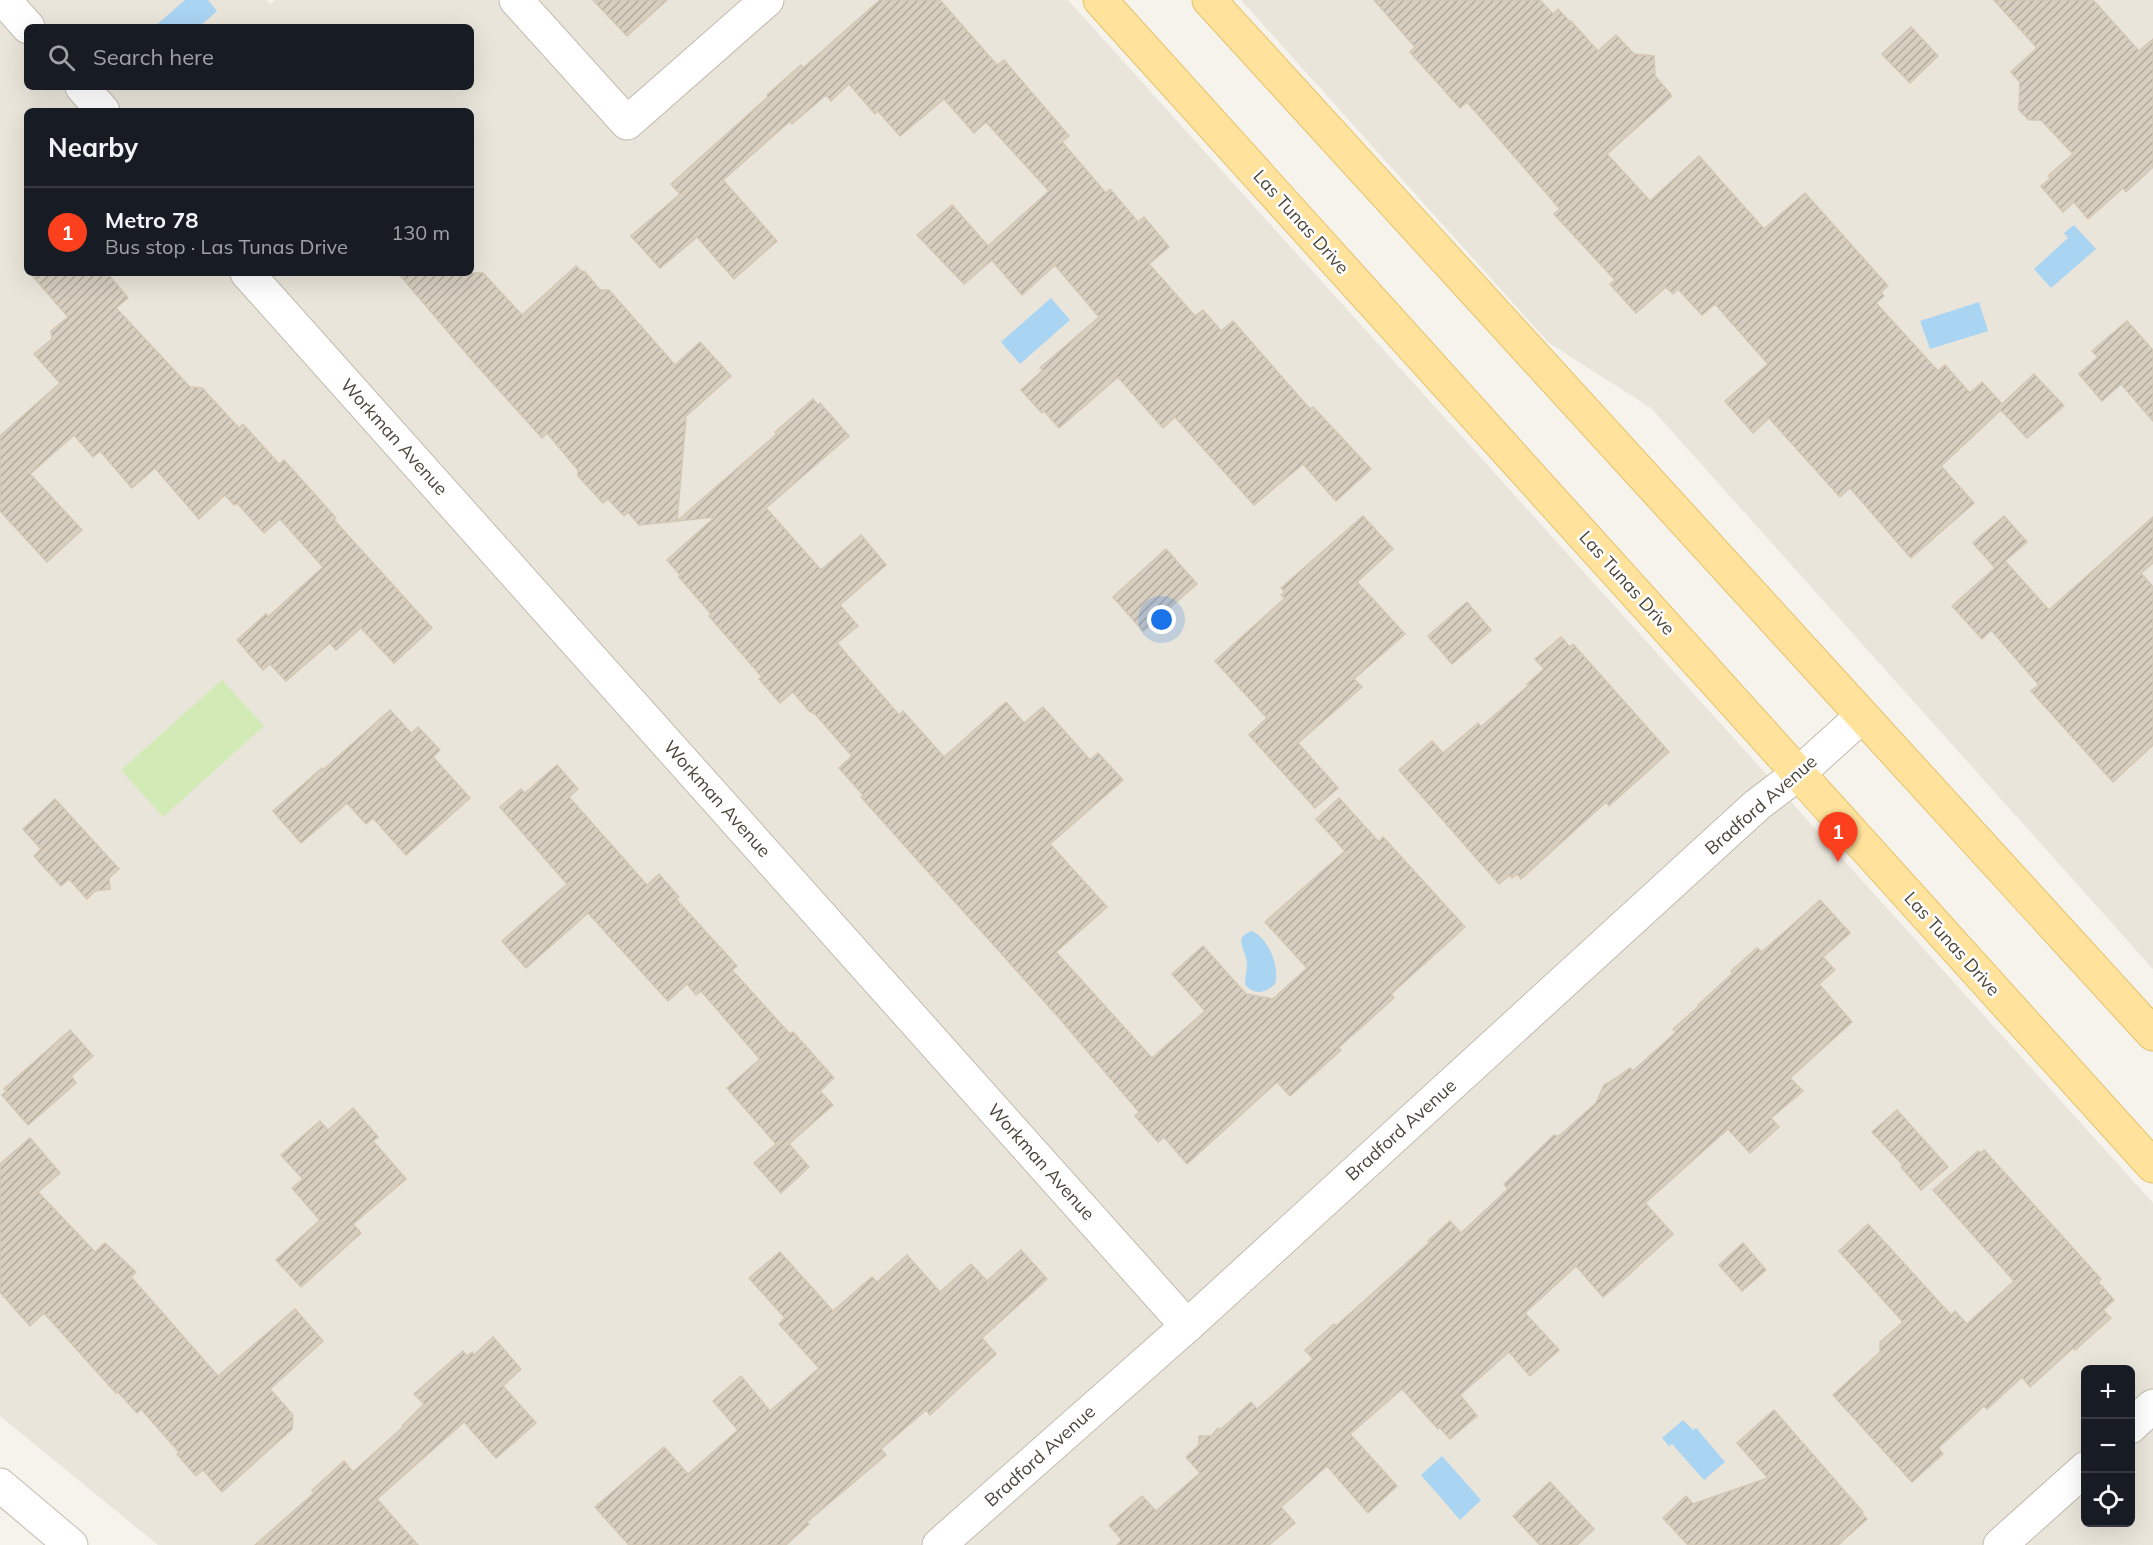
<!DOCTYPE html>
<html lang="en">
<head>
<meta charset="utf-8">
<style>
	:root { --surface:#171b24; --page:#242831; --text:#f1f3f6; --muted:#9ea1a6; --line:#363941; --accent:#fc3f1d }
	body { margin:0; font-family:Mulish,sans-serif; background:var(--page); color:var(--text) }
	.controls { position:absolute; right:18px; bottom:18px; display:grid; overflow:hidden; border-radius:9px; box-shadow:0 6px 24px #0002 }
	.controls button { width:54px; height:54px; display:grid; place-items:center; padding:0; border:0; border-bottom:2px solid var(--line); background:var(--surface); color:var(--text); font:30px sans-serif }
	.you { position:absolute; left:1162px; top:620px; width:21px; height:21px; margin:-15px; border:4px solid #fff; border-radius:50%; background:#1a73e8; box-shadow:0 0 0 9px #1a73e833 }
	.badge { display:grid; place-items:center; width:39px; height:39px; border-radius:50%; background:var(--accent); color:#fff; font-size:20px; font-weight:700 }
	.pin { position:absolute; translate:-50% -50px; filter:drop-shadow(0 2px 3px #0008) }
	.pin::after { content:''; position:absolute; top:32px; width:21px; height:18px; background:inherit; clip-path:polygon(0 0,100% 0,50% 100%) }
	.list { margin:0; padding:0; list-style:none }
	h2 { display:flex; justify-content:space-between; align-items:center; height:78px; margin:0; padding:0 24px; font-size:26px }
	h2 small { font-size:20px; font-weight:400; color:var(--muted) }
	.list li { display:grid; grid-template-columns:39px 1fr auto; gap:18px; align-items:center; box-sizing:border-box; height:90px; padding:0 24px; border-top:2px solid var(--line) }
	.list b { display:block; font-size:22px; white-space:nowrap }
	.list p { margin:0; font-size:20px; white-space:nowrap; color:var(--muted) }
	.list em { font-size:20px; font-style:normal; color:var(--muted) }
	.icon { flex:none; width:33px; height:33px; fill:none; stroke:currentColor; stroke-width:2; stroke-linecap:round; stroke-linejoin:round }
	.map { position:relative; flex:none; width:2153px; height:1545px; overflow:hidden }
	.search { position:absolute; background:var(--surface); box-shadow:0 6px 24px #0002; left:24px; top:24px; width:450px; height:66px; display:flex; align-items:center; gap:15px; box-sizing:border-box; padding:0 21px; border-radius:9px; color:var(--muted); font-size:22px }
	.panel { position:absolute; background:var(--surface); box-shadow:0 6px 24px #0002; left:24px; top:108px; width:450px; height:168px; border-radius:9px }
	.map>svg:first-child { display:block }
	.residential { fill:#eae5da; fill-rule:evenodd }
	.garden { fill:#d2eab5 }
	.water { fill:#a9d4f2 }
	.building { fill:url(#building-hatch); stroke:#d3c7b4; stroke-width:1.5 }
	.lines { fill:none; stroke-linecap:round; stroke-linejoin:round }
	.minor-casing { stroke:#c2bbae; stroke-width:35 }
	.major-casing { stroke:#e6c16a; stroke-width:35 }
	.minor { stroke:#fff; stroke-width:33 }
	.major { stroke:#ffe39c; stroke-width:33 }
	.labels { text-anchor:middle; stroke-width:5; stroke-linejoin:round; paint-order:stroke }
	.street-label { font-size:18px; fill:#4b4439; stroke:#fff }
</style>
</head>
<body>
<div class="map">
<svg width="2153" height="1545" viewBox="0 0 2153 1545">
	<defs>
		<pattern id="building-hatch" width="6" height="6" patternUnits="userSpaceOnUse" patternTransform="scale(1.5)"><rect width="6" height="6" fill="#d8cfc1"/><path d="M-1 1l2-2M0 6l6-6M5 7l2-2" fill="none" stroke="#b1aa9e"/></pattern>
	</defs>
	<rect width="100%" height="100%" fill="#f6f3ec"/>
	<g class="residential">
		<path d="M 0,0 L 267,0 L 271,4 L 275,0 L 1068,0 L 2153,1203 L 2153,1545 L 158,1545 L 0,1416 ZM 27,27 L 471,27 L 471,87 L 27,87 ZM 27,111 L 471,111 L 471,273 L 27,273 ZM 2086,1370 L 2130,1370 L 2130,1522 L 2086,1522 Z"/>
		<path d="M 1241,0 L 2153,0 L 2153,969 L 1651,408 L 1549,343 Z"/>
	</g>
	<path class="garden" d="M 222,680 L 264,726 L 163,817 L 121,770 Z"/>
	<g class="water">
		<path d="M 185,0 L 208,0 L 217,11 L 199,27 L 154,27 Z"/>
		<path d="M 2074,225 L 2096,249 L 2051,288 L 2034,269 L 2068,238 L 2064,233 Z"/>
		<path d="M 1051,298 L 1070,320 L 1020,364 L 1001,342 Z"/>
		<path d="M 1979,302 L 1988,331 L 1930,349 L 1920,321 Z"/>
		<path d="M 1252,931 C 1269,939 1280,967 1275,984 C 1265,994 1253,995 1245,984 C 1245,977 1247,971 1247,964 C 1247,950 1231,938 1252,931 Z"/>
		<path d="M 1683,1420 L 1693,1430 L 1696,1428 L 1725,1462 L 1704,1480 L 1672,1444 L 1669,1446 L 1662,1438 Z"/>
		<path d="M 1442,1456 L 1481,1500 L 1460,1520 L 1421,1475 Z"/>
	</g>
	<g class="building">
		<path d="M 593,0 L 667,0 L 627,36 Z"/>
		<path d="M 880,0 L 940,0 L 997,65 L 1004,60 L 1069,136 L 1062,142 L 1106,193 L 1110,189 L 1138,222 L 1144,217 L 1169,247 L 1149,264 L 1195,316 L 1203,310 L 1221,331 L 1233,321 L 1310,409 L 1313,407 L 1371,469 L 1336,501 L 1303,464 L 1254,505 L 1175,417 L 1163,428 L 1118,377 L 1059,428 L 1044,411 L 1042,413 L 1021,390 L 1043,370 L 1040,368 L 1099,317 L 1055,265 L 1022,295 L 992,260 L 964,284 L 917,235 L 952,205 L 988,246 L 1049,191 L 986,122 L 974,133 L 944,99 L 900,136 L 878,111 L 875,114 L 849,84 L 831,101 L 826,95 L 792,124 L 790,121 L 723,180 L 777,241 L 734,279 L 697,237 L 660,268 L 631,236 L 680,194 L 671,184 L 768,97 L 767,95 L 801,65 L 803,68 Z"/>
		<path d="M 1374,0 L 1540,0 L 1553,14 L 1558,9 L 1570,22 L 1571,21 L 1598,51 L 1616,35 L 1634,54 L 1654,56 L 1655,76 L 1672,96 L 1607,154 L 1650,201 L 1699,156 L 1764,229 L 1805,193 L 1888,286 L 1881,292 L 1884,296 L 1876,303 L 1938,371 L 1945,365 L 1970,393 L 1982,382 L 2002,404 L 2034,374 L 2064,406 L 2027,438 L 2001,410 L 1941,466 L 1974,503 L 1911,558 L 1850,488 L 1840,497 L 1769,418 L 1753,433 L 1725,401 L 1768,364 L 1715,304 L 1702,315 L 1678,289 L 1673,294 L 1666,287 L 1636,313 L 1610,284 L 1615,280 L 1554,214 L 1560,209 L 1467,102 L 1460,108 L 1410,52 L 1415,47 Z"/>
		<path d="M 1994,0 L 2093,0 L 2139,51 L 2153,39 L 2153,167 L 2126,192 L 2123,188 L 2088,219 L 2074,202 L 2063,212 L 2041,186 L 2051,178 L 2048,176 L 2073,154 L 2041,120 L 2029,120 L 2019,110 L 2020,82 L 2011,72 L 2037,48 Z"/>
		<path d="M 1911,27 L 1938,56 L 1910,83 L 1882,54 Z"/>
		<path d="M 576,266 L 582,272 L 584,271 L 600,290 L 609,290 L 675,365 L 700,342 L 731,376 L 685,417 L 686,418 L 677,521 L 639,525 L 628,512 L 624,516 L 608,499 L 603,503 L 578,476 L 578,470 L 547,433 L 542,438 L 472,360 L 398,273 L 483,273 L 522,315 Z"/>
		<path d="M 30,273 L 107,273 L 128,298 L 116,308 L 190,387 L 202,388 L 239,428 L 243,424 L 279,464 L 284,460 L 336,518 L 334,520 L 432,628 L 394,663 L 361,628 L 336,650 L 330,643 L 286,681 L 270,664 L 263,670 L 237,640 L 266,614 L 268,617 L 323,567 L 280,519 L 264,533 L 237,503 L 234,505 L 225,495 L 199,519 L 155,468 L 132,488 L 100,451 L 93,457 L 74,435 L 30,474 L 82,530 L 47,562 L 0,511 L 0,436 L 60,383 L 34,354 L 52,339 L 51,331 L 68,317 Z"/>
		<path d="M 2127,321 L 2153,350 L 2153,421 L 2121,384 L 2102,401 L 2079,374 L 2098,357 L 2092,351 Z"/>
		<path d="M 813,399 L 818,405 L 820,403 L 849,436 L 766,508 L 821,570 L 861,535 L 886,565 L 840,605 L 858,626 L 837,643 L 899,715 L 903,711 L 944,757 L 1006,702 L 1024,723 L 1043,707 L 1090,760 L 1098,753 L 1123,780 L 1050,844 L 1107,907 L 1056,952 L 1152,1058 L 1205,1011 L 1172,974 L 1203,946 L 1246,994 L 1273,999 L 1307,968 L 1265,922 L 1345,851 L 1316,819 L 1339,798 L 1379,842 L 1383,837 L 1465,927 L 1391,994 L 1394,998 L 1338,1048 L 1341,1050 L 1290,1096 L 1277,1082 L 1187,1164 L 1164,1137 L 1158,1142 L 1135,1116 L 1139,1112 L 1060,1019 L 861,797 L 863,795 L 839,768 L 852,756 L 815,714 L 809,711 L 793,692 L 780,703 L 759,679 L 762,677 L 709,616 L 711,614 L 679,577 L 681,576 L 667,560 L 715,517 L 677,521 L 777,434 L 775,432 Z"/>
		<path d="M 1363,516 L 1393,549 L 1357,582 L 1405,634 L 1354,679 L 1362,687 L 1298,743 L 1338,788 L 1315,808 L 1249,735 L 1267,718 L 1215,661 L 1285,598 L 1281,595 L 1285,592 L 1281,588 Z"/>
		<path d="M 2004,516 L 2027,542 L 2005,561 L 2049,610 L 2153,517 L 2153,563 L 2141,573 L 2153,587 L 2153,745 L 2113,782 L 2031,691 L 2039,685 L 1991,630 L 1982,639 L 1952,606 L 1995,568 L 1973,543 Z"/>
		<path d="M 1166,549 L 1197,584 L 1143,631 L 1113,597 Z"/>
		<path d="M 1467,602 L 1491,630 L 1452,664 L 1428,636 Z"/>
		<path d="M 1561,637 L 1570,647 L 1573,644 L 1669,752 L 1609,806 L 1606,802 L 1521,879 L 1517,874 L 1512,878 L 1510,875 L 1499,884 L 1399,770 L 1432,741 L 1443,753 L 1478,723 L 1481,727 L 1529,685 L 1527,684 L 1544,669 L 1535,659 Z"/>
		<path d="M 390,710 L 411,733 L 418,727 L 440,750 L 433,757 L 470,798 L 406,855 L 373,818 L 366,824 L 347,803 L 301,843 L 273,811 L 322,768 L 323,770 Z"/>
		<path d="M 557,765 L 578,789 L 569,797 L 647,885 L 659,874 L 679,897 L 676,899 L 737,966 L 732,970 L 790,1034 L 793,1032 L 834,1078 L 820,1091 L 833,1105 L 789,1144 L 809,1167 L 781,1193 L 754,1163 L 776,1144 L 727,1088 L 760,1059 L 701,991 L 696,995 L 687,984 L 668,1001 L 588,913 L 526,968 L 502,941 L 567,884 L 500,807 L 521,789 L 525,793 Z"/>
		<path d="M 55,799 L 119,869 L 109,878 L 110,889 L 95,891 L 87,899 L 69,879 L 61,886 L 34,856 L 41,849 L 23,829 Z"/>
		<path d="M 1820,900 L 1850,933 L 1823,957 L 1835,970 L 1819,984 L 1852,1022 L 1790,1078 L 1803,1091 L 1771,1118 L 1779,1127 L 1750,1153 L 1728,1129 L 1645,1203 L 1673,1234 L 1625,1278 L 1603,1297 L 1576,1266 L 1525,1313 L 1559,1350 L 1530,1376 L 1509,1352 L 1460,1395 L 1477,1416 L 1450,1439 L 1439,1427 L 1438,1429 L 1402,1389 L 1350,1434 L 1397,1486 L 1368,1513 L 1327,1466 L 1281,1507 L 1295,1523 L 1269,1545 L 1117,1545 L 1122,1540 L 1109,1525 L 1142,1496 L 1156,1511 L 1200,1473 L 1186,1457 L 1199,1445 L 1199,1436 L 1211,1436 L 1218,1428 L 1220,1430 L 1251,1402 L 1257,1409 L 1313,1359 L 1305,1350 L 1334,1324 L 1336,1326 L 1430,1242 L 1428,1241 L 1450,1221 L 1461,1233 L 1508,1189 L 1504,1184 L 1554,1135 L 1559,1136 L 1596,1103 L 1604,1085 L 1618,1077 L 1630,1068 L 1633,1071 L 1676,1032 L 1673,1029 L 1699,1006 L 1698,1005 L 1733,973 L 1731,971 L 1757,948 L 1762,952 Z"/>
		<path d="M 70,1030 L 93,1056 L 71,1076 L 76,1083 L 28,1125 L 2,1095 L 7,1091 L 4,1089 Z"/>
		<path d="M 353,1108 L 378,1137 L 373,1141 L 406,1179 L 353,1224 L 361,1233 L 301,1287 L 276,1260 L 320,1220 L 292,1188 L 303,1179 L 281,1155 L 320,1121 L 328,1130 Z"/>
		<path d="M 1897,1110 L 1948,1167 L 1921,1190 L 1901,1167 L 1903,1165 L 1872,1132 Z"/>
		<path d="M 30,1138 L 60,1173 L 38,1192 L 95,1252 L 105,1243 L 136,1272 L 131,1277 L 218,1376 L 295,1309 L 323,1341 L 270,1389 L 293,1415 L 292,1429 L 222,1492 L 203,1470 L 196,1476 L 177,1454 L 179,1452 L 141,1409 L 137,1413 L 118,1392 L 116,1393 L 44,1313 L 30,1326 L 0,1292 L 0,1164 Z"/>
		<path d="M 1984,1150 L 2101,1279 L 2098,1282 L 2114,1300 L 2103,1310 L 2111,1318 L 2075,1350 L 2073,1348 L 2030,1387 L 2022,1377 L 1987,1409 L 1984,1406 L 1938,1448 L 1943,1454 L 1912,1482 L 1833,1395 L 1880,1352 L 1880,1342 L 1903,1322 L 1839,1251 L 1868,1224 L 1951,1315 L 1955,1311 L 1967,1324 L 2014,1281 L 1933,1190 L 1978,1151 L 1980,1153 Z"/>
		<path d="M 1743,1243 L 1766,1270 L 1742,1291 L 1719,1265 Z"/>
		<path d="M 1021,1250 L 1047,1279 L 982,1338 L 996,1354 L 930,1415 L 926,1410 L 881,1449 L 886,1455 L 807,1522 L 809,1524 L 786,1545 L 629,1545 L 595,1507 L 664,1447 L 688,1474 L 738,1430 L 713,1401 L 741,1376 L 770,1411 L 819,1368 L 779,1324 L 785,1318 L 749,1278 L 780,1252 L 833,1311 L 872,1277 L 877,1282 L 907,1255 L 940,1292 L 971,1264 L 987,1281 Z"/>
		<path d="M 493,1337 L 521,1369 L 503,1386 L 536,1423 L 496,1458 L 464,1422 L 377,1499 L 418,1545 L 255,1545 L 314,1493 L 312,1490 L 344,1461 L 353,1472 L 403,1427 L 402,1426 L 424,1404 L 414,1394 L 463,1351 L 467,1356 L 472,1352 L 474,1355 Z"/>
		<path d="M 1774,1410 L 1863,1512 L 1861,1513 L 1867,1519 L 1838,1545 L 1688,1545 L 1663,1518 L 1686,1496 L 1693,1504 L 1768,1478 L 1737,1443 Z"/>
		<path d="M 1550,1482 L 1594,1529 L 1577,1545 L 1540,1545 L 1513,1516 Z"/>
	</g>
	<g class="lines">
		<g class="minor-casing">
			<g id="minor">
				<path d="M 4,0 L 28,27"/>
				<path d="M 516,0 L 627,123 L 767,0"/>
				<path d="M 82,87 L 103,111"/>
				<path d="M 247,273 L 1187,1326"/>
				<path d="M 2130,1427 L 2153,1406"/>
				<path d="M 0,1485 L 71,1545"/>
				<path d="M 939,1545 L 1187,1326 L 1757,805 L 1799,773 L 1862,716"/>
				<path d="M 2000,1545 L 2086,1468"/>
			</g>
		</g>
		<g class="major-casing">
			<g id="major">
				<path d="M 1100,0 L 2153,1166"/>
				<path d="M 1209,0 L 2153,1034"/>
			</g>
		</g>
		<use href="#minor" class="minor"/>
		<use href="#major" class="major"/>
	</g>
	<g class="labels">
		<g class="street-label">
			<text transform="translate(1301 222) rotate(48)" y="6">Las Tunas Drive</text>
			<text transform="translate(394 437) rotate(48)" y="6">Workman Avenue</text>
			<text transform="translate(1627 583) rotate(48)" y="6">Las Tunas Drive</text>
			<text transform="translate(717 799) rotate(48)" y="6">Workman Avenue</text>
			<text transform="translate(1761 805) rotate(-41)" y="6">Bradford Avenue</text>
			<text transform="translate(1952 944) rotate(48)" y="6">Las Tunas Drive</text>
			<text transform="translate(1401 1130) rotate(-42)" y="6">Bradford Avenue</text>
			<text transform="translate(1041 1162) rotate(48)" y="6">Workman Avenue</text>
			<text transform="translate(1040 1456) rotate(-42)" y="6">Bradford Avenue</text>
		</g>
	</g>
</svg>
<div class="controls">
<button>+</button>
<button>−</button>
<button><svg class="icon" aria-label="locate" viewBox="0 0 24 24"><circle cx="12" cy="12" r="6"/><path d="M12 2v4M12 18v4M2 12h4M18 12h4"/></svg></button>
</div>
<div class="you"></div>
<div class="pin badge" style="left:1838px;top:862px">1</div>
<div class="search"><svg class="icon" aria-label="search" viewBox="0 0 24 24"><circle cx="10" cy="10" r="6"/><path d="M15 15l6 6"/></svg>Search here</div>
<section class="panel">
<h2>Nearby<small></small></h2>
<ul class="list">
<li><span class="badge">1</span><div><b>Metro 78</b><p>Bus stop · Las Tunas Drive</p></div><em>130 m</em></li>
</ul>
</section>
</div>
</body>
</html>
